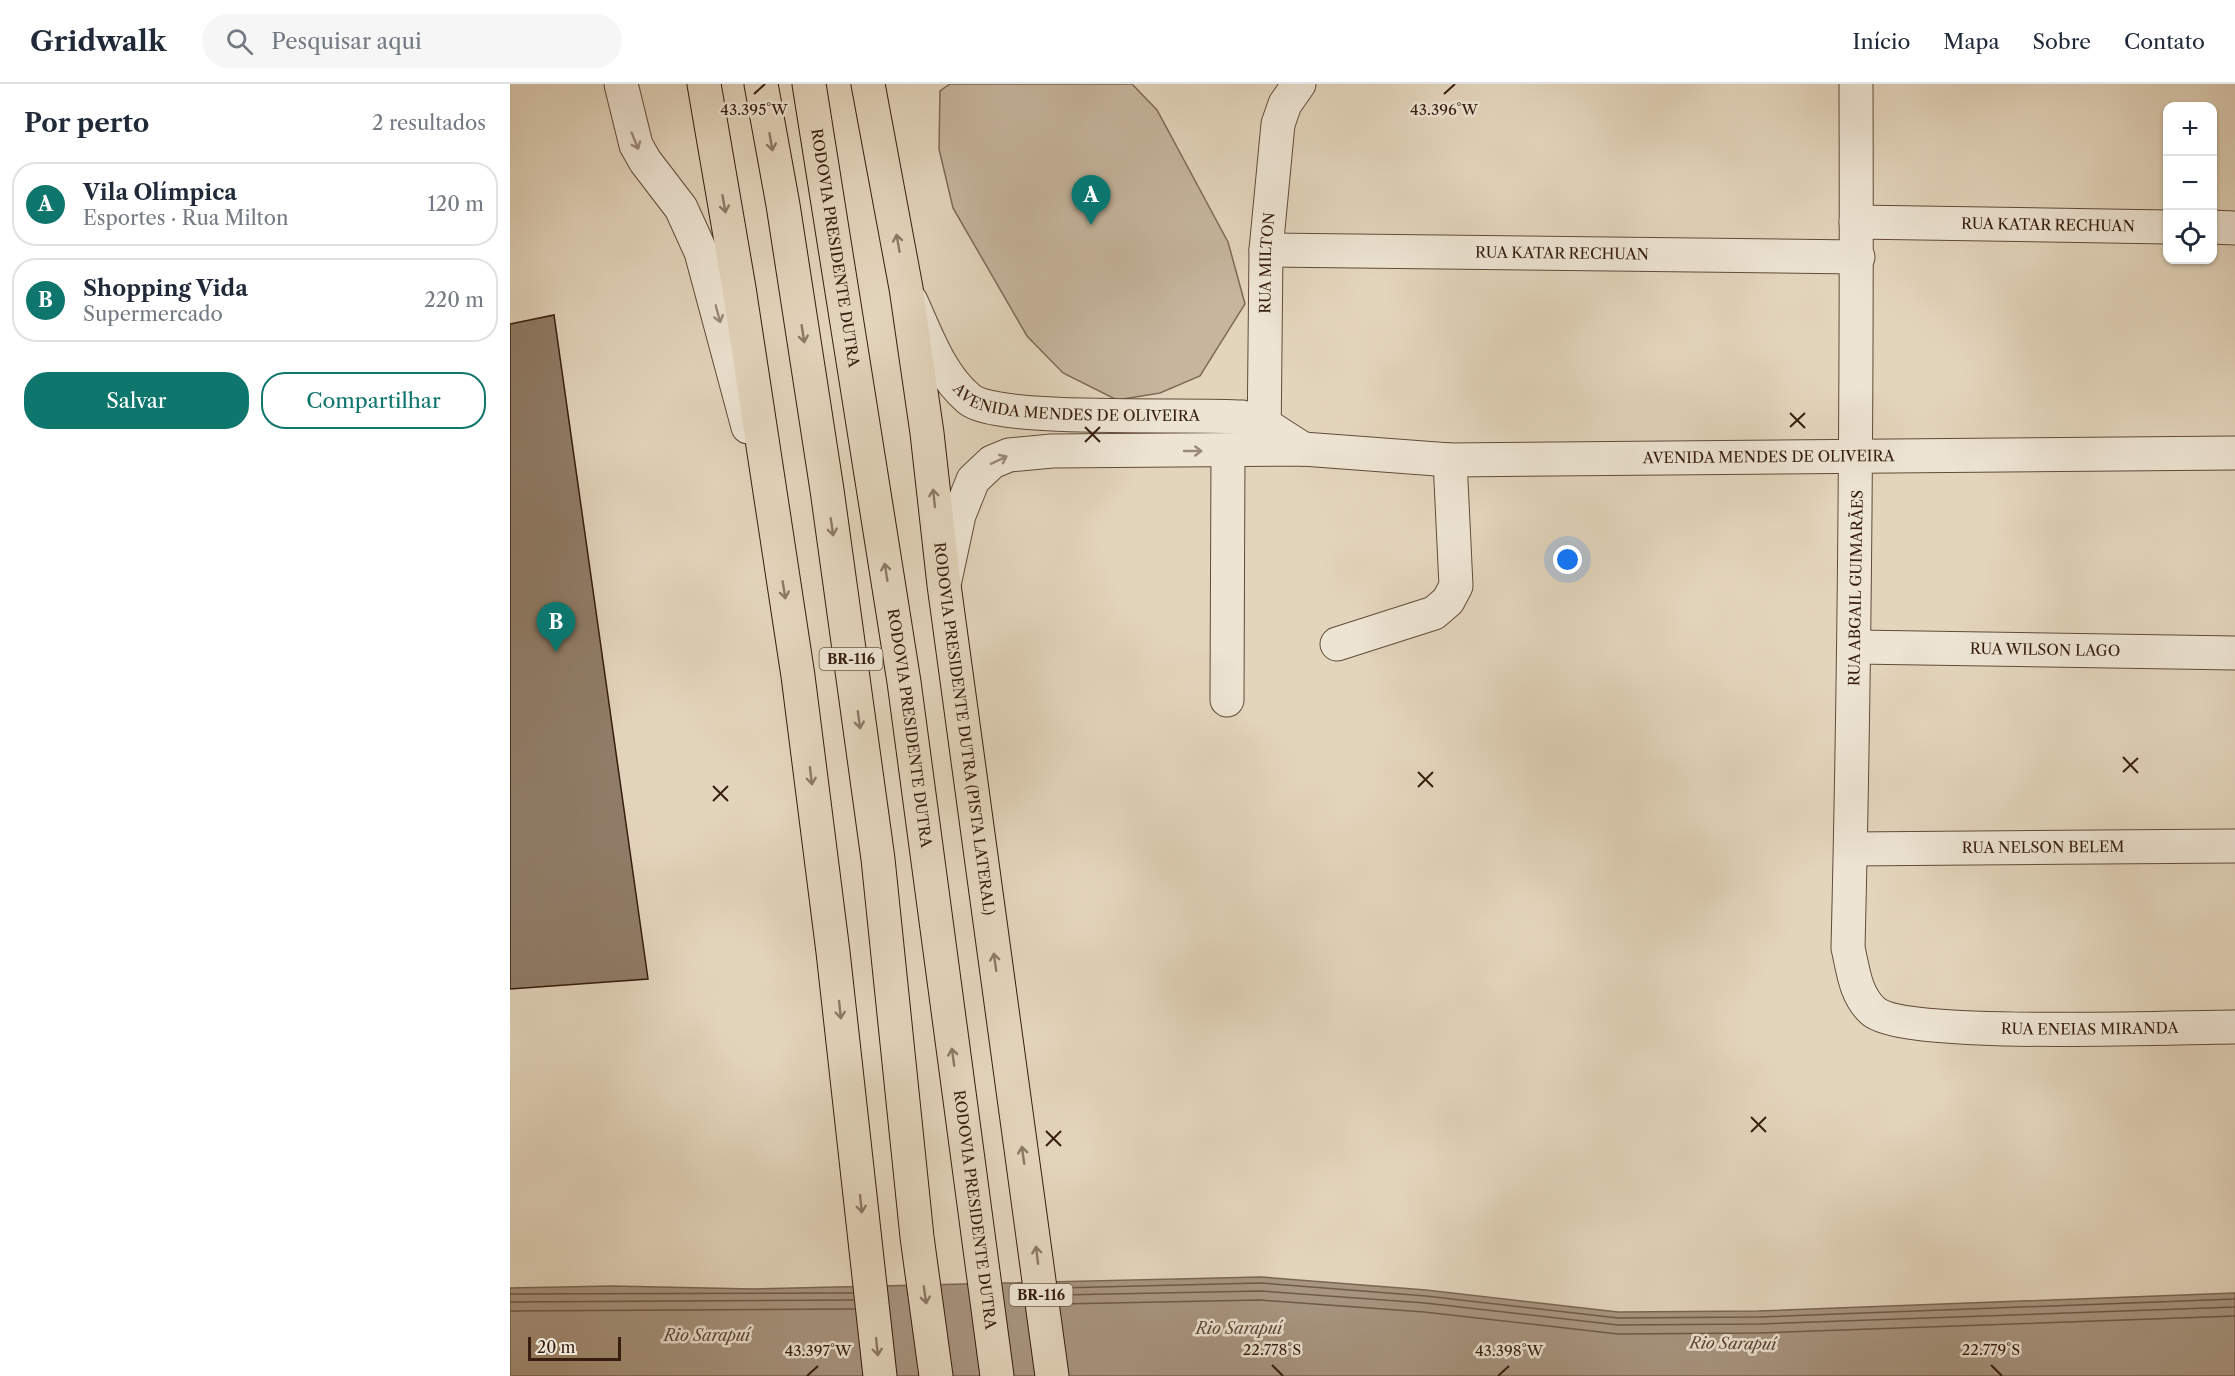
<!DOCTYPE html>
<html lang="pt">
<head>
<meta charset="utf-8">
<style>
	:root { --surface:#fff; --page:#f6f6f7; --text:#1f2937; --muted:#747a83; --line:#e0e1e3; --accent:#0f766e }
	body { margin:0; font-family:"Libre Caslon Text",serif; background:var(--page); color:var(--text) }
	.controls { position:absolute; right:18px; top:18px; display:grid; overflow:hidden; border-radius:12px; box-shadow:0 2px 4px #0004 }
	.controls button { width:54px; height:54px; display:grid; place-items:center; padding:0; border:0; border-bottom:2px solid var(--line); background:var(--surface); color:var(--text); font:30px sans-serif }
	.scale { position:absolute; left:18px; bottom:15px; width:93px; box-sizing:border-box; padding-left:6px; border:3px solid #361d0e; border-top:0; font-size:16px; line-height:21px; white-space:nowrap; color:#361d0e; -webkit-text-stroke:4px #ede4d3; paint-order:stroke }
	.you { position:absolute; left:1058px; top:476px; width:21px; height:21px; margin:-15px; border:4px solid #fff; border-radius:50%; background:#1a73e8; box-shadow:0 0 0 9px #1a73e833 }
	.badge { display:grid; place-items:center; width:39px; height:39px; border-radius:50%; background:var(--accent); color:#fff; font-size:20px; font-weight:700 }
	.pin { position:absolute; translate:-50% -50px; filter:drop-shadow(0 2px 3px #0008) }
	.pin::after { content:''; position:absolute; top:32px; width:21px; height:18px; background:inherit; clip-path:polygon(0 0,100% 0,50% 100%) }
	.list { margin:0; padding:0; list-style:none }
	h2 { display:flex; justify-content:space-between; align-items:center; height:78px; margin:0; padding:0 24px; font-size:26px }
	h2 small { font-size:20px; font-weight:400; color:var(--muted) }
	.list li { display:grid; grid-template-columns:39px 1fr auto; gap:18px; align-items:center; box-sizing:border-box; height:84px; margin:0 12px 12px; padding:0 12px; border:2px solid var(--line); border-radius:24px }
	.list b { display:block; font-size:22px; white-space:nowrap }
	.list p { margin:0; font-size:20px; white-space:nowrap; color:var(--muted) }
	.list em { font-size:20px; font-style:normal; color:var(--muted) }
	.actions { display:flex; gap:12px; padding:18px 24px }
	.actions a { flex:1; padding:14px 0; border:2px solid var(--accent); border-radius:24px; text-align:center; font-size:21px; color:var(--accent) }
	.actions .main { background:var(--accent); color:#fff }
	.icon { flex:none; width:33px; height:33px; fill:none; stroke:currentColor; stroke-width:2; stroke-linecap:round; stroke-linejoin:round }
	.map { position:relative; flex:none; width:1725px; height:1292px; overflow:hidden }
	header { display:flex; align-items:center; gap:36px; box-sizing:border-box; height:84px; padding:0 30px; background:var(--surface); border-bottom:2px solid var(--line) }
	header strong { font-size:28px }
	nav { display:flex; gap:33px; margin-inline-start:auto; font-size:21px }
	.search { width:420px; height:54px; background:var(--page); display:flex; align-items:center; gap:15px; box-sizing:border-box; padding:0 21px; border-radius:33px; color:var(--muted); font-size:22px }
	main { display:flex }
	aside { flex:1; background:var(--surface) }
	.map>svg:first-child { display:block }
	.green { fill:#c6b69e; stroke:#7e6a56; stroke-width:1.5 }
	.water { fill:#a89681; stroke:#7a6653; stroke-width:1.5 }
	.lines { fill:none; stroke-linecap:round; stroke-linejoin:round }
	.shore { stroke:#6f5a48; stroke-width:1.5 }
	.building { fill:#907d68; stroke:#361d0e; stroke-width:1.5 }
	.minor-casing { stroke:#614b3a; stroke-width:35 }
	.highway-casing { stroke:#361d0e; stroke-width:35 }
	.minor { stroke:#ede4d3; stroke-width:33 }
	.highway { stroke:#e3d5bc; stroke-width:33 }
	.oneway { stroke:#9b8a7a }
	.oneway2 { stroke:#8c7965 }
	.ticks { fill:none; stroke:#361d0e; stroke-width:2 }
	.labels { text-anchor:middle; stroke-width:5; stroke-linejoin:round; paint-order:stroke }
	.shield { fill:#ede4d3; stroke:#6d5949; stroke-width:1.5 }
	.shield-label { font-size:14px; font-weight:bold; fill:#361d0e }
	.street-label { font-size:15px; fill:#361d0e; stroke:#ede4d3 }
	.water-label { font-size:16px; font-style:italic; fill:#5e4736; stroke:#ede4d3 }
	.ticks-label { font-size:15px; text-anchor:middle; fill:#361d0e; stroke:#ede4d3; stroke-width:5; stroke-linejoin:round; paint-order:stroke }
</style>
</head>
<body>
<header>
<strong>Gridwalk</strong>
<div class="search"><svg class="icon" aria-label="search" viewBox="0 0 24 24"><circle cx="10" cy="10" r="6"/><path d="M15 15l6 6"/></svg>Pesquisar aqui</div>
<nav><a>Início</a><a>Mapa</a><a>Sobre</a><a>Contato</a></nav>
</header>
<main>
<aside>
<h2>Por perto<small>2 resultados</small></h2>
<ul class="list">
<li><span class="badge">A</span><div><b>Vila Olímpica</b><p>Esportes · Rua Milton</p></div><em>120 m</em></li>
<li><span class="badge">B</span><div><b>Shopping Vida</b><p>Supermercado</p></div><em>220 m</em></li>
</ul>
<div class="actions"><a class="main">Salvar</a><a>Compartilhar</a></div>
</aside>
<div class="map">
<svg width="1725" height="1292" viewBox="0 0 1725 1292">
	<rect width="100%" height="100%" fill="#e3d5bc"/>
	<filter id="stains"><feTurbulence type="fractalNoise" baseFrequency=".00333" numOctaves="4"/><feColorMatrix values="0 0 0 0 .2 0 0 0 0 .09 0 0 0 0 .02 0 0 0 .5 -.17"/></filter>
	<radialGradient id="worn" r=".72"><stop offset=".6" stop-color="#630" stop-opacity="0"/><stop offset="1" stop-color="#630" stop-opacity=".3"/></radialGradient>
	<path class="green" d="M 440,0 L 622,0 L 647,26 L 718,158 L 735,220 L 690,292 L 650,309 L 607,316 L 553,289 L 517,252 L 443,124 L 429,65 L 430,7 Z"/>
	<path class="water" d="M 751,1193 L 916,1206 L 1108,1228 L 1248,1227 L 1725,1209 L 1725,1292 L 0,1292 L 0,1204 L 102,1202 L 243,1205 Z"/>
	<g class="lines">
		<g class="shore">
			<path d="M 548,1204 L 751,1199 L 916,1212 L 1108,1234 L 1249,1233 L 1725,1215"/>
			<path d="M 0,1210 L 343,1209"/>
			<path d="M 549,1211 L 751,1207 L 915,1219 L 1108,1241 L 1249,1240 L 1725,1223"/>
			<path d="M 0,1218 L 343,1216"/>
			<path d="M 550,1220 L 750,1216 L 914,1228 L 1108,1250 L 1249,1249 L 1725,1232"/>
			<path d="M 0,1227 L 344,1225"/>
		</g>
	</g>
	<path class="building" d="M 44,231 L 138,895 L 0,905 L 0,240 Z"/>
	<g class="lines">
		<g class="minor-casing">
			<g id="minor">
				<path d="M 111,0 L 126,61 L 135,77 L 171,124 L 191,168 L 238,343"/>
				<path id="s1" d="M 1346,0 C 1347,288 1345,576 1338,864 C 1343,885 1345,911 1363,927 C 1395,955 1668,943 1725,943"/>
				<path id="s2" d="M 1346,138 L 1658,143"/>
				<path d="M 1702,143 L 1725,144"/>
				<path id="s3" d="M 756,166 L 1348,173"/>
				<path id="s4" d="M 401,217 C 416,250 430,291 459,315 C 487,339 682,329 732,333 L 754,340 L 793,365"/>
				<path id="s5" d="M 754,361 L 756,166 L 768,40 L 775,20 L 789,0"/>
				<path id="s6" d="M 435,496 L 449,431 L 463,396 L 482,378 L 499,371 L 542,367 L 793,365 L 940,376 L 1725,369"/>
				<path d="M 827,560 L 924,529 L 938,517 L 946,502 L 940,376"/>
				<path id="s7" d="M 1346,563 L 1725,569"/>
				<path d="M 717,616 L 718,367"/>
				<path id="s8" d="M 1341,765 L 1725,762"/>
			</g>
		</g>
		<g class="highway-casing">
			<g id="highway">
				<path d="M 194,0 L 229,204 L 288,592 L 323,868 L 370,1292"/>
				<path d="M 251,0 L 273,121 L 317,406 L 368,775 L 407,1153 L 426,1292"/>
				<path id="s9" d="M 299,0 L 394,598 L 487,1292"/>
				<path id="s10" d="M 358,0 L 396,204 L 417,349 L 434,501 L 542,1292"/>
			</g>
		</g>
		<use href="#minor" class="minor"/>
		<use href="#highway" class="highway"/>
	</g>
	<defs><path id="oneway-shaft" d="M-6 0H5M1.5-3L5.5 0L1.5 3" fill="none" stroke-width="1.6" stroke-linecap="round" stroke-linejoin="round" transform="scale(1.5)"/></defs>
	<g class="oneway">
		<use href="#oneway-shaft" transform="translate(125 57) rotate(68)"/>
		<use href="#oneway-shaft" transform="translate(208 230) rotate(75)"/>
		<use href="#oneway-shaft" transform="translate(683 367)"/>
		<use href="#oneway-shaft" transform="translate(489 376) rotate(-25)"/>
	</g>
	<g class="oneway2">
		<use href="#oneway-shaft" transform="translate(261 58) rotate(80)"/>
		<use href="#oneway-shaft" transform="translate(214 120) rotate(80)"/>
		<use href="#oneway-shaft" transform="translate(388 159) rotate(-100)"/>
		<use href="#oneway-shaft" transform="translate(293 250) rotate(81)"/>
		<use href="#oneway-shaft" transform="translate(424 414) rotate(-96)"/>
		<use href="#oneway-shaft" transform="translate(322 443) rotate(82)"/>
		<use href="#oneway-shaft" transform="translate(376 488) rotate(-99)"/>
		<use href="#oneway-shaft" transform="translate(274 506) rotate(81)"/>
		<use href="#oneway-shaft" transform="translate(349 636) rotate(82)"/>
		<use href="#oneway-shaft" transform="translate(301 692) rotate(83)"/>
		<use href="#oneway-shaft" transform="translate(485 878) rotate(-98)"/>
		<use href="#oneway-shaft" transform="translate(330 926) rotate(84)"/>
		<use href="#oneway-shaft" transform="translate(443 973) rotate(-98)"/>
		<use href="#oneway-shaft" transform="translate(513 1071) rotate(-98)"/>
		<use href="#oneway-shaft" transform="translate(351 1120) rotate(84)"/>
		<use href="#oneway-shaft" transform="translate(527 1171) rotate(-97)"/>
		<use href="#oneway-shaft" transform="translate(415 1211) rotate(82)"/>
		<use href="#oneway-shaft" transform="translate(367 1263) rotate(84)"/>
	</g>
	<path class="ticks" d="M 244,10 L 255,0M 934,10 L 945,0M 1280,329 L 1295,344M 575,343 L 590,358M 1280,343 L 1295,329M 575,358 L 590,343M 1613,673 L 1628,689M 908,688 L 923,703M 1613,688 L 1628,674M 203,702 L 218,717M 908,703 L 923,688M 203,717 L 218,702M 1241,1033 L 1256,1048M 536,1047 L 551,1062M 1241,1048 L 1256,1033M 536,1062 L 551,1047M 762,1281 L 773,1292M 1481,1281 L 1492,1292M 297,1292 L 308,1282M 988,1292 L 999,1282"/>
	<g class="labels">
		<g class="shield">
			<rect x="309.5" y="564" width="63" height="22" rx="4.5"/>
			<rect x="499.5" y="1200" width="63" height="22" rx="4.5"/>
		</g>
		<g class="shield-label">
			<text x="341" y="580">BR-116</text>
			<text x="531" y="1216">BR-116</text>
		</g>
		<g class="street-label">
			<text dy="5" stroke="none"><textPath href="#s2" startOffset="192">RUA KATAR RECHUAN</textPath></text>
			<text dy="5" stroke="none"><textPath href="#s9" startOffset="166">RODOVIA PRESIDENTE DUTRA</textPath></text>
			<text dy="5" stroke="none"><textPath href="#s3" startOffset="296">RUA KATAR RECHUAN</textPath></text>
			<text dy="5" stroke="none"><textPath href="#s5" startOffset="182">RUA MILTON</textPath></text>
			<text dy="5" stroke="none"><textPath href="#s4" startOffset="222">AVENIDA MENDES DE OLIVEIRA</textPath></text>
			<text dy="5" stroke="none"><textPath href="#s6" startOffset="909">AVENIDA MENDES DE OLIVEIRA</textPath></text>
			<text transform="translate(1346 504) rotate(-89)" y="5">RUA ABGAIL GUIMARÃES</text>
			<text dy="5" stroke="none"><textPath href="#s7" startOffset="189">RUA WILSON LAGO</textPath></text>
			<text dy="5" stroke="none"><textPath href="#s9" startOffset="652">RODOVIA PRESIDENTE DUTRA</textPath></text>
			<text dy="5" stroke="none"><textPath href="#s10" startOffset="652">RODOVIA PRESIDENTE DUTRA (PISTA LATERAL)</textPath></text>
			<text dy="5" stroke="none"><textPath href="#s8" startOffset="192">RUA NELSON BELEM</textPath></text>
			<text dy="5" stroke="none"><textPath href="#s1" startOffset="1152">RUA ENEIAS MIRANDA</textPath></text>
			<text dy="5" stroke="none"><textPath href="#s9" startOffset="1138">RODOVIA PRESIDENTE DUTRA</textPath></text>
		</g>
		<g class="water-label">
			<text x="729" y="1250">Rio Sarapuí</text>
			<text x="197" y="1257">Rio Sarapuí</text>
			<text transform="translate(1223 1259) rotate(1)" y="6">Rio Sarapuí</text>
		</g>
	</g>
	<g class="ticks-label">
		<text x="244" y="31">43.395°W</text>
		<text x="934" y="31">43.396°W</text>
		<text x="762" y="1271">22.778°S</text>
		<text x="1481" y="1271">22.779°S</text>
		<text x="308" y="1272">43.397°W</text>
		<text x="999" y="1272">43.398°W</text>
	</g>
	<rect width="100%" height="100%" filter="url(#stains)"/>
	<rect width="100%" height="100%" fill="url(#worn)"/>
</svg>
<div class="controls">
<button>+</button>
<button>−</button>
<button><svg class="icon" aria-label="locate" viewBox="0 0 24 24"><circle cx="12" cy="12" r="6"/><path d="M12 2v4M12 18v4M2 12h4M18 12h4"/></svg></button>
</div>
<div class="scale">20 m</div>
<div class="you"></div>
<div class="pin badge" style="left:581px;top:141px">A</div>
<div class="pin badge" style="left:46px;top:568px">B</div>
</div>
</main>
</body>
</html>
